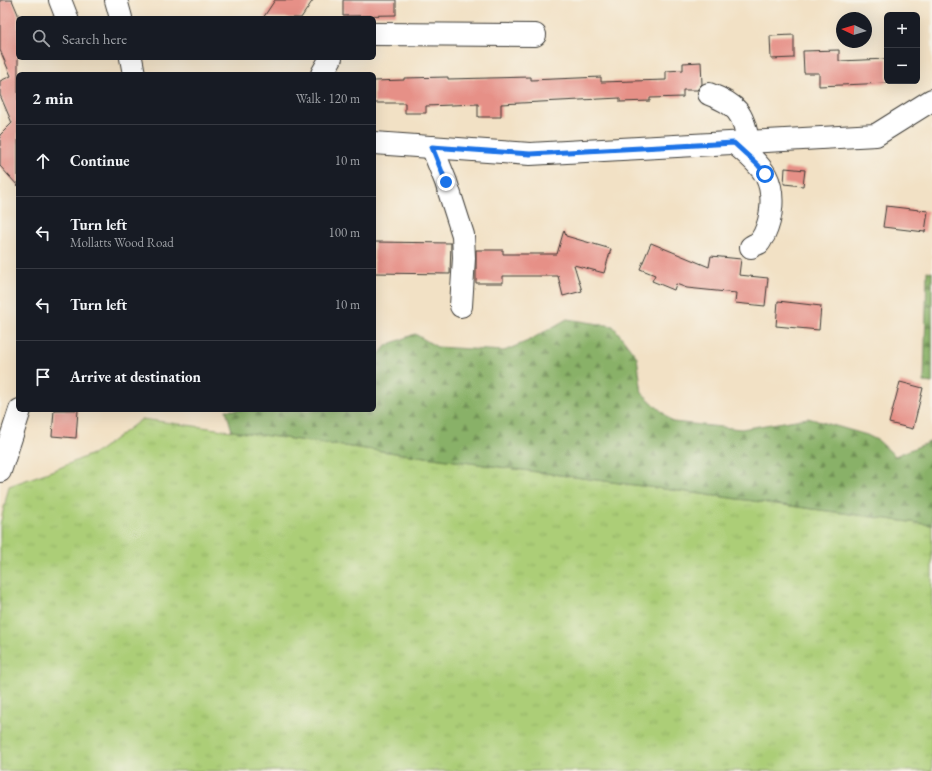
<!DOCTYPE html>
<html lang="en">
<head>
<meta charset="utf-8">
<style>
	:root { --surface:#171b24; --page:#20242c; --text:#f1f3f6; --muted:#9ea1a6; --line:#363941 }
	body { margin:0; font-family:"EB Garamond",serif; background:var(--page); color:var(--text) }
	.controls { position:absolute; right:12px; top:12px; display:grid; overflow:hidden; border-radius:6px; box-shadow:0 4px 16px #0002 }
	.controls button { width:36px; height:36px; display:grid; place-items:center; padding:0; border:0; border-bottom:1px solid var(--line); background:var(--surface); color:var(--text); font:20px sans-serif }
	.compass { position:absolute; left:836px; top:12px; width:36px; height:36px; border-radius:50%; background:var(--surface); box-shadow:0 4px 16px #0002; rotate:274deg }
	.stop { position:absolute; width:12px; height:12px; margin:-9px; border:3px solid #1a73e8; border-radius:50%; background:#fff }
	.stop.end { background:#1a73e8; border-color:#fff; box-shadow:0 1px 4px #0008 }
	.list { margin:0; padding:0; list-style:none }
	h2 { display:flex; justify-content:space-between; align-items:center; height:52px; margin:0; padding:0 16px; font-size:17px }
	h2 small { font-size:13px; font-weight:400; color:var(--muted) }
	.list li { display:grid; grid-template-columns:26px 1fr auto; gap:12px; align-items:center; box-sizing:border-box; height:72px; padding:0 16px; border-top:1px solid var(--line) }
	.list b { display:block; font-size:15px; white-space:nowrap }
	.list p { margin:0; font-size:13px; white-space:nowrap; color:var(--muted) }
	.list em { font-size:13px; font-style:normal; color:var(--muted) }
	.icon { flex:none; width:22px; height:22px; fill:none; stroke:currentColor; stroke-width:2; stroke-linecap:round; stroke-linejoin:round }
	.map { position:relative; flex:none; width:932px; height:771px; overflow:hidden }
	.search { position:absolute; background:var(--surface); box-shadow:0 4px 16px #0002; left:16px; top:16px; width:360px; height:44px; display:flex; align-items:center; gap:10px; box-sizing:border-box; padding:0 14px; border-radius:6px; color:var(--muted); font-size:15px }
	.panel { position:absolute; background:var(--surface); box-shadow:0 4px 16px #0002; left:16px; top:72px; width:360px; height:340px; border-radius:6px }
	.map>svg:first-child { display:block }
	.grass { fill:url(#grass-tufts); stroke:#64754a }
	.forest { fill:url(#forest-firs); stroke:#526642 }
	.building { fill:#e69087 }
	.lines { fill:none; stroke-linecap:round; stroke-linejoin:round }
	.minor-casing { stroke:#3c3a35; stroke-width:24 }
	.highway-casing { stroke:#3c3a35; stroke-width:24 }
	.minor { stroke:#fff; stroke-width:22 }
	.highway { stroke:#fff; stroke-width:22 }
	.route { stroke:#1a73e8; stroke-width:5 }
</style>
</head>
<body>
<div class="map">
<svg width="932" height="771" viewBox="0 0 932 771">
	<defs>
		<pattern id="grass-tufts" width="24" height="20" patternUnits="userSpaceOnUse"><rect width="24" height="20" fill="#acce77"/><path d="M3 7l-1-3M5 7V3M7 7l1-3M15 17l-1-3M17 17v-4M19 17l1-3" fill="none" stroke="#93b066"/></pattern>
		<pattern id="forest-firs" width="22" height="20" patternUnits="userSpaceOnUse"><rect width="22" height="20" fill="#89b168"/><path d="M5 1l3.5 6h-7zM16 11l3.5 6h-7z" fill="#6f8f55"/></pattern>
	</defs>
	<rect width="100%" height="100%" fill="#f7f3e8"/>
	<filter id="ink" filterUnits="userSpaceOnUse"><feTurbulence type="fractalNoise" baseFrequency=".025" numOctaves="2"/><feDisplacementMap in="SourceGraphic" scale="8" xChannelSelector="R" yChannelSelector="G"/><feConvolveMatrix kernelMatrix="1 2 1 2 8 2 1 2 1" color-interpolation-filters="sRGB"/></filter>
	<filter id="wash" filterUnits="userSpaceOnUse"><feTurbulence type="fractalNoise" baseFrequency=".012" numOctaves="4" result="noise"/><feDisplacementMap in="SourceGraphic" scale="16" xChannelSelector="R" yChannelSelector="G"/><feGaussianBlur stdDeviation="0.9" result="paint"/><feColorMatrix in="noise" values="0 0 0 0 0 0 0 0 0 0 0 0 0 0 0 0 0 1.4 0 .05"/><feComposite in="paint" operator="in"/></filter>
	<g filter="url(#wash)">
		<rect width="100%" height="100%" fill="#f2e1c5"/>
		<path class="grass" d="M 142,419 L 932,525 L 932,771 L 0,771 L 0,525 L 9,486 L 57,469 L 99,451 Z"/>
		<g class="forest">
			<path d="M 927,271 L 932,272 L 932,383 L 924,382 Z"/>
			<path d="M 567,319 L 613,326 L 637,357 L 642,393 L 673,422 L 741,429 L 808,418 L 867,435 L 879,441 L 895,456 L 932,441 L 932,525 L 232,431 L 226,410 L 374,410 L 374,360 L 387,345 L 415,334 L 437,347 L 504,351 L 528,341 Z"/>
		</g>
		<g id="blocks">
			<g class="building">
				<path d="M 0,0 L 12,0 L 18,14 L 18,186 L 0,166 L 0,135 L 12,123 L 0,95 L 0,81 L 11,76 L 0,50 Z"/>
				<path d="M 275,0 L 313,0 L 301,18 L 263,18 Z"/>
				<path d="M 343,0 L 396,0 L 396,15 L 343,16 Z"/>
				<path d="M 794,35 L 794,58 L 771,59 L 770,36 Z"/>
				<path d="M 839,50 L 839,61 L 887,59 L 887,83 L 819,86 L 819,73 L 804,73 L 803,51 Z"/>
				<path d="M 701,62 L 702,84 L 697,90 L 683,90 L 683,97 L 650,98 L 650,101 L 620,102 L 620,98 L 501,104 L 501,117 L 478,117 L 478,104 L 426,106 L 426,113 L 405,113 L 405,103 L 374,103 L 374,81 L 404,80 L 404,78 L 448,77 L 448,79 L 531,77 L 531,80 L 601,77 L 601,82 L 666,80 L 666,71 L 683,70 L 683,63 Z"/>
				<path d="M 785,168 L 805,170 L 803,186 L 784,184 Z"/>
				<path d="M 886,206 L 928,211 L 925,232 L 883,227 Z"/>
				<path d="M 564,230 L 566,236 L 611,249 L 604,273 L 574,265 L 582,291 L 563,296 L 558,276 L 503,276 L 503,283 L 476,283 L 476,250 L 503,250 L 503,254 L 557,254 Z"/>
				<path d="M 374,242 L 451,243 L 450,274 L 374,273 Z"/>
				<path d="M 651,243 L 709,267 L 711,256 L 741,259 L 739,275 L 768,278 L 765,306 L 735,303 L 736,293 L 687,288 L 676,284 L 674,290 L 652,281 L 655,275 L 640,269 Z"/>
				<path d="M 778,301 L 821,306 L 819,330 L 776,326 Z"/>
				<path d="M 900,382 L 923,388 L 913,429 L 889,423 Z"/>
				<path d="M 54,410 L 78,410 L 76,438 L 52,436 Z"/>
			</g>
		</g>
	</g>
	<g filter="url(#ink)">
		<use href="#blocks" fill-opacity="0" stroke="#3c3a35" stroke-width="1"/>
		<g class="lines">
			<g class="minor-casing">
				<g id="minor">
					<path d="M 60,0 L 67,18"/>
					<path d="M 374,34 L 535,35"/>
					<path d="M 322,74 L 331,58"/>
					<path d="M 709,94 C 736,104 744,113 748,142"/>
					<path d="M 374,143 L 530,154 L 876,135 L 932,100"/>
					<path d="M 734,143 C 745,152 759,163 766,176 C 775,193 772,218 764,235 C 762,237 761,241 759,243 C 757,244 753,245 751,247"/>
					<path d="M 432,147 L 446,182 L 463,235 L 464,258 L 461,306"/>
				</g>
			</g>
			<g class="highway-casing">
				<g id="highway">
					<path d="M 116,0 L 121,18"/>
					<path d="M 131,58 L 134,74"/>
					<path d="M 0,471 L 20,410"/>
				</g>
			</g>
			<use href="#minor" class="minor"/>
			<use href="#highway" class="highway"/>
		</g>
	</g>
	<g class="lines" filter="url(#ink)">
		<path class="route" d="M 446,182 L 432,147 L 530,154 L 734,143 L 758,165 L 765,174"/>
	</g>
</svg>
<div class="controls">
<button>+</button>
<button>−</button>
</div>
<svg class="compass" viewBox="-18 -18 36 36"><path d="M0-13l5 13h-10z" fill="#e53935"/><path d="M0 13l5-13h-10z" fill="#9ea1a6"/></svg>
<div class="stop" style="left:765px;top:174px"></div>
<div class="stop end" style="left:446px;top:182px"></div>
<div class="search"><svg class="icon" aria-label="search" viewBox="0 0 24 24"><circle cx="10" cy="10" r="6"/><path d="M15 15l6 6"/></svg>Search here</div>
<section class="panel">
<h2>2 min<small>Walk · 120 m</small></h2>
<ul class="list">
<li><svg class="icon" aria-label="ahead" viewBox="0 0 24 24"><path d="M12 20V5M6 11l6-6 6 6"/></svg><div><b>Continue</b></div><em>10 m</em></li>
<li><svg class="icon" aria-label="left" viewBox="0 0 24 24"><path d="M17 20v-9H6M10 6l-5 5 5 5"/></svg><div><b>Turn left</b><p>Mollatts Wood Road</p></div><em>100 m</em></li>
<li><svg class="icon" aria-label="left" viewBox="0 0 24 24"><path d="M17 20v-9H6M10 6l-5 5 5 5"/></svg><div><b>Turn left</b></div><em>10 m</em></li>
<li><svg class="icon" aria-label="arrive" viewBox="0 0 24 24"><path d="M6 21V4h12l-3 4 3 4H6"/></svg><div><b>Arrive at destination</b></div></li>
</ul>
</section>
</div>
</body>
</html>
